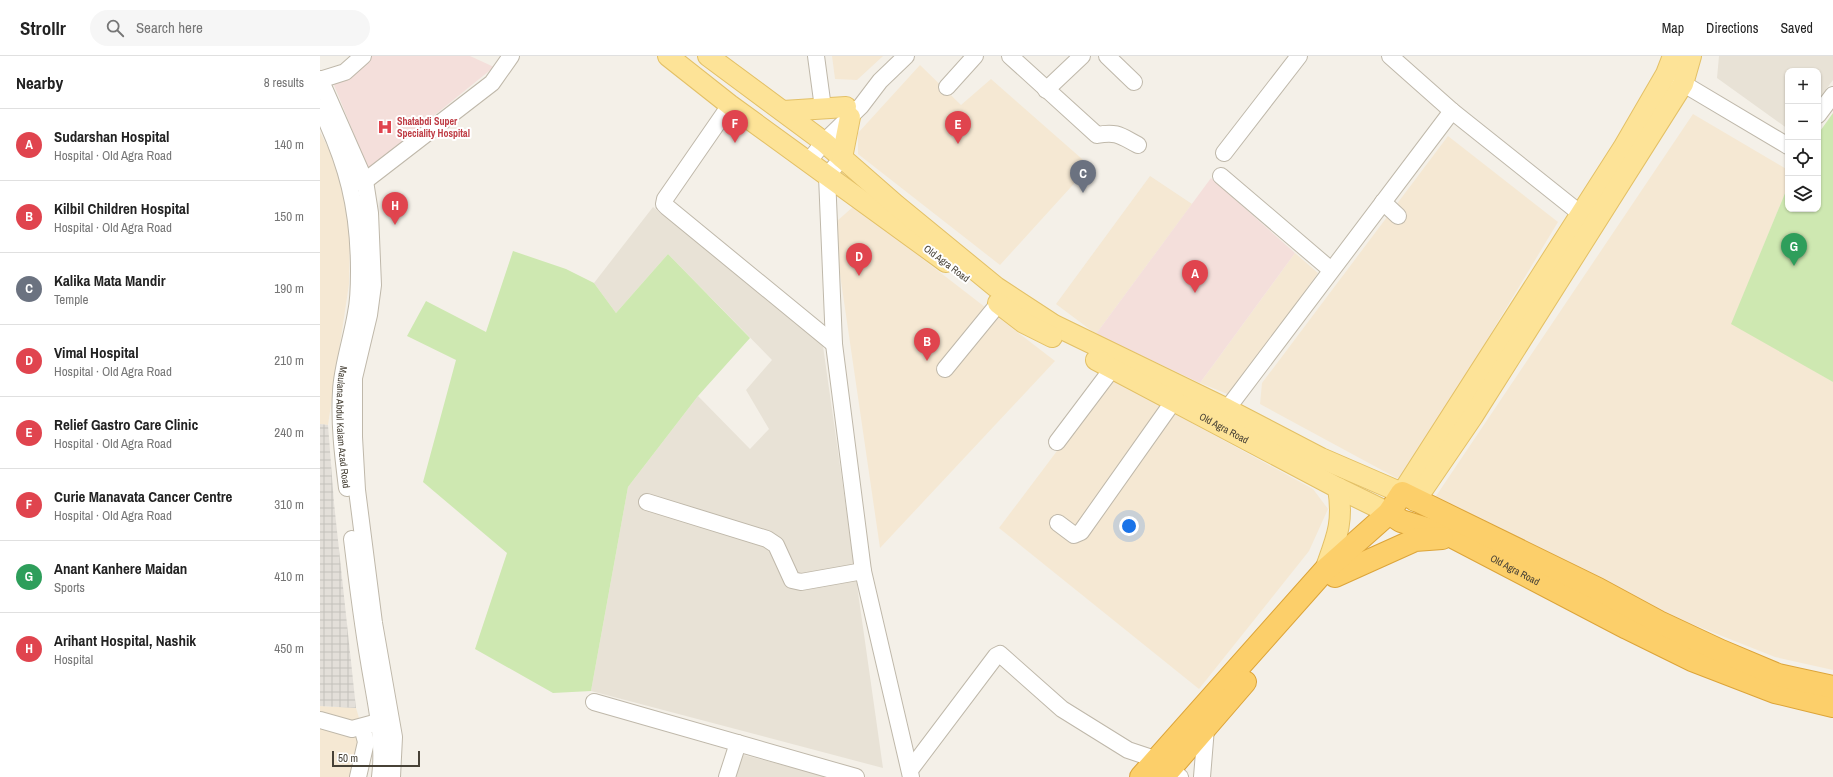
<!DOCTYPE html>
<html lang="en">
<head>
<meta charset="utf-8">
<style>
	:root { --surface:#fff; --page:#f6f6f6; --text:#222; --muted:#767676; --line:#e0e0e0; --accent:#db2777 }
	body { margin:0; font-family:"Archivo Narrow",sans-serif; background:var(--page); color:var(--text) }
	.controls { position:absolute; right:12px; top:12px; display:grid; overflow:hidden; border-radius:8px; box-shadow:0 1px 3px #0004 }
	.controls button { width:36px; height:36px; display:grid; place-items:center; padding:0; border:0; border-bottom:1px solid var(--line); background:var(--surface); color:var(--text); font:20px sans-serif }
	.scale { position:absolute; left:12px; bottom:10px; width:88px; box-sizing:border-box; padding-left:4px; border:2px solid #474136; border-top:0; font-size:11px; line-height:14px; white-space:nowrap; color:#474136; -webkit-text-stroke:3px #fff; paint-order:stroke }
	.you { position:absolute; left:809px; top:470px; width:14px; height:14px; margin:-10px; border:3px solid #fff; border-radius:50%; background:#1a73e8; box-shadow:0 0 0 6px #1a73e833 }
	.badge { display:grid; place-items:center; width:26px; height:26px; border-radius:50%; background:var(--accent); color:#fff; font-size:13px; font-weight:700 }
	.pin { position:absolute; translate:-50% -33px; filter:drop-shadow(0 1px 2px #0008) }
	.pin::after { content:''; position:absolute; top:21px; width:14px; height:12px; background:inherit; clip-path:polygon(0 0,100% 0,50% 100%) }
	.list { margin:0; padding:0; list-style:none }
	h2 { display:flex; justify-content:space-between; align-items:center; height:52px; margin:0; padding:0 16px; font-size:17px }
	h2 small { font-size:13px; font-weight:400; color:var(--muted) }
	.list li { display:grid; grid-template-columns:26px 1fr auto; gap:12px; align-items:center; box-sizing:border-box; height:72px; padding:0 16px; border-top:1px solid var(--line) }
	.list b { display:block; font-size:15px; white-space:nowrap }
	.list p { margin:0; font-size:13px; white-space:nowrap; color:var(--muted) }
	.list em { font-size:13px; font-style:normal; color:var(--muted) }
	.icon { flex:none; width:22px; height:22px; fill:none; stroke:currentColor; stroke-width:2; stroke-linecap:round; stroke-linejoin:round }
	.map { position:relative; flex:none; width:1513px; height:721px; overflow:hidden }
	header { display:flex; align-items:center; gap:24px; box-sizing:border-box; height:56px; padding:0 20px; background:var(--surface); border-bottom:1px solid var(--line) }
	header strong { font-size:19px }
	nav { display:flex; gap:22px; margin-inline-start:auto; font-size:14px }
	.search { width:280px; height:36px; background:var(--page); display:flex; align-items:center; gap:10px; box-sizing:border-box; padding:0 14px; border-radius:22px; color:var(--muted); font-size:15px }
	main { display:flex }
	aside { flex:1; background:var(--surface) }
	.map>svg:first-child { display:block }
	.residential { fill:#e8e2d6 }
	.commercial { fill:#f5e8d3 }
	.industrial { fill:url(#industrial-grid) }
	.medical { fill:#f4dfdb }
	.green { fill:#cee8b1 }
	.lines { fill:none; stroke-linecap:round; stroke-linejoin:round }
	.minor-casing { stroke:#bfb8aa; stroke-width:18 }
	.major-casing { stroke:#e3c066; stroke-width:22 }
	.highway-casing { stroke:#dca439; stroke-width:24 }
	.minor { stroke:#fff; stroke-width:16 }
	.major { stroke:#fde397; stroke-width:20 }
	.highway { stroke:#fccf6a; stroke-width:22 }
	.labels { text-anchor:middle; stroke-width:4; stroke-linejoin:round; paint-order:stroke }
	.health-label { font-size:10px; font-weight:bold; fill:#be3a42; stroke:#fff; text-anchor:start }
	.street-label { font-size:10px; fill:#474136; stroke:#fff }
</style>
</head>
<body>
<header>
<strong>Strollr</strong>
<div class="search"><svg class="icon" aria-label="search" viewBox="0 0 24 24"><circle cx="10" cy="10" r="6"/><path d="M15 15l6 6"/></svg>Search here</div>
<nav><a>Map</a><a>Directions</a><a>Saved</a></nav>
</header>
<main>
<aside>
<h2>Nearby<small>8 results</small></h2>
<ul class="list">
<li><span class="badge" style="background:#e0444e">A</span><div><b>Sudarshan Hospital</b><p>Hospital · Old Agra Road</p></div><em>140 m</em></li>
<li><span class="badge" style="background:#e0444e">B</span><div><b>Kilbil Children Hospital</b><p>Hospital · Old Agra Road</p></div><em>150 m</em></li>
<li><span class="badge" style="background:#6b7280">C</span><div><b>Kalika Mata Mandir</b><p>Temple</p></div><em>190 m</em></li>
<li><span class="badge" style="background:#e0444e">D</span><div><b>Vimal Hospital</b><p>Hospital · Old Agra Road</p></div><em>210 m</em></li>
<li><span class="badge" style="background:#e0444e">E</span><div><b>Relief Gastro Care Clinic</b><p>Hospital · Old Agra Road</p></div><em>240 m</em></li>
<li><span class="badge" style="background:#e0444e">F</span><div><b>Curie Manavata Cancer Centre</b><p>Hospital · Old Agra Road</p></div><em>310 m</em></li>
<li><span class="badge" style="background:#2e9e5b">G</span><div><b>Anant Kanhere Maidan</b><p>Sports</p></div><em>410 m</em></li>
<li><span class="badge" style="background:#e0444e">H</span><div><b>Arihant Hospital, Nashik</b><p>Hospital</p></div><em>450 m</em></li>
</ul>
</aside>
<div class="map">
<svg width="1513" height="721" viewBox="0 0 1513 721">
	<defs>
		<pattern id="industrial-grid" width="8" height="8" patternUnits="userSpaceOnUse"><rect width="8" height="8" fill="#e3dfd9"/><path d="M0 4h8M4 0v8" fill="none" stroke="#c4c1bb"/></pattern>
	</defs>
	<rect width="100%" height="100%" fill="#f4f0e8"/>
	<g class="residential">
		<path d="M 1399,0 L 1513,0 L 1513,24 L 1498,44 L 1498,15 L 1468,15 L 1468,73 L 1397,22 Z"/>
		<path d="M 333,151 L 502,283 L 563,712 L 271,635 L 308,431 L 378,340 L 430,393 L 449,373 L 426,334 L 452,304 L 348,198 L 296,257 L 274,227 Z"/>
		<path d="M 409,695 L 508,721 L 399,721 Z"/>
	</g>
	<g class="commercial">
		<path d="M 512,0 L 563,0 L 537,24 L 515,23 Z"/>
		<path d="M 600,9 L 641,49 L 671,23 L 770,110 L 680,209 L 538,98 L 538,77 Z"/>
		<path d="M 1373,58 L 1468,114 L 1468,130 L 1412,267 L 1513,326 L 1513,614 L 1455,601 L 1339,555 L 1114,443 Z"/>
		<path d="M 0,76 L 22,119 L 30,182 L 29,228 L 8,369 L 0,368 Z"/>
		<path d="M 1128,80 L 1238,166 L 1082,425 L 940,348 L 942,327 Z"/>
		<path d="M 830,120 L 872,148 L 776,278 L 736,248 Z"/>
		<path d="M 534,150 L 735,305 L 560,492 L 515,184 L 517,165 Z"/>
		<path d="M 975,197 L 998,217 L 910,339 L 880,327 Z"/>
		<path d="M 791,323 L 993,433 L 1008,453 L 989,495 L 879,633 L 679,472 Z"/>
		<path d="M 0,650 L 36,652 L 47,688 L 44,721 L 0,721 Z"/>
	</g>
	<path class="industrial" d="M 0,368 L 8,369 L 14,447 L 36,652 L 0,650 Z"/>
	<g class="medical">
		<path d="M 45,0 L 150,0 L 174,11 L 48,113 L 14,29 Z"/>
		<path d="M 891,122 L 975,197 L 880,327 L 776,278 Z"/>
	</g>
	<g class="green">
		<path d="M 1513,57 L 1513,326 L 1411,268 L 1468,130 L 1468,153 L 1498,153 L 1498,78 Z"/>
		<path d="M 193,195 L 246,213 L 274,227 L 296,257 L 348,198 L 430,282 L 378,340 L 308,431 L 271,635 L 233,637 L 155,593 L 187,497 L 103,426 L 136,304 L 87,280 L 106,245 L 166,276 Z"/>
	</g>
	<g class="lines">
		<g class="minor-casing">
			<g id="minor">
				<path d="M 496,0 L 503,52"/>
				<path d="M 690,0 L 777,79 C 797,75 801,80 818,89"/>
				<path d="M 787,0 L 814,26"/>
				<path d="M 1070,0 L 1132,55 L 1261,158 L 1271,164"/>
				<path d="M 1352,21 L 1468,90"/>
				<path d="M 0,23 L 45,125 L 50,157 L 53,229 L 49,259 L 34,322 L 34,381 L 37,434 L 54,567 L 74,681 L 72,721"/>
				<path d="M 0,24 L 25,16 L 43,0"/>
				<path d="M 627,31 L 655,0"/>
				<path d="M 726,34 L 762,0"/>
				<path d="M 410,49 L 345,143 L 344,148 L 347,151 L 514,288"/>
				<path id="s1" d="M 0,51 C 27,107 39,152 39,215 C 39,229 39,243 36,257 C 32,282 22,311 21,335 C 19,367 23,400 27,432"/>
				<path d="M 1498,59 L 1513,39"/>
				<path d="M 904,97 L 979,0"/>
				<path d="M 522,102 L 507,120 L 514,288 L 543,515 L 591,721"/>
				<path d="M 488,106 L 504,86 L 541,50 L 560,25 L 586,0"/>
				<path d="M 901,120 L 1011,214"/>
				<path d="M 34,127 L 45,125 L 172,27 L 191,0"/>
				<path d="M 1063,146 L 1078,160"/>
				<path d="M 625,313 L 679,247"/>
				<path d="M 907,353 L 1132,55"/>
				<path d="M 737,386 L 792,313"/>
				<path d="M 327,446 L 447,483 L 456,489 L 472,524 L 481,526 L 543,515"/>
				<path d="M 738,467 L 754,479 L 761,476 L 860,336"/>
				<path d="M 32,483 C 37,524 42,565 49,606 C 55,644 65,683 60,721"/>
				<path d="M 274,646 L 536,721"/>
				<path d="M 0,664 L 32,673 L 58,666"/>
				<path d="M 590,714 L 676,600 L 680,598 L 742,653 L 808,694 L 835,703 L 860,721"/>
				<path d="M 38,721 L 46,686 L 42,671"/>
				<path d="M 407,721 L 418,687"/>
				<path d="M 882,721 L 886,672"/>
			</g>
		</g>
		<g class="major-casing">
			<g id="major">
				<path d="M 348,0 L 410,49 L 626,206"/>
				<path d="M 388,0 L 504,86 L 576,149 L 676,231 L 734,269 L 907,353 L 1001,402 L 1082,437 L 1303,92 L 1346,18 L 1353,0"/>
				<path d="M 463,55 L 526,51"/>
				<path d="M 522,102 L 530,61"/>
				<path d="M 678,247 L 704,267 L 732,281"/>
				<path id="s2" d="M 776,304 L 1018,432 L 1069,457"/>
				<path d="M 1095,445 L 1153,360 L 1363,28 L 1371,0"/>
				<path d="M 1005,514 C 1016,483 1024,467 1018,432"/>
			</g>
		</g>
		<g class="highway-casing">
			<g id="highway">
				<path id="s3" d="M 1069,457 L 1081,465 L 1133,481 L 1307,572 L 1372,604 L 1455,636 L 1513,650"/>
				<path d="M 1015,520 L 1095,484 L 1122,482"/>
				<path d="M 821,721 L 1005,514 L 1069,457 L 1082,437 L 1278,533 L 1339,566 L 1401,595 L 1458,619 L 1513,631"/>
				<path d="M 843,721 L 925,626"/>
			</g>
		</g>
		<use href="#minor" class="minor"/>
		<use href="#major" class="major"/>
		<use href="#highway" class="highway"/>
	</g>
	<defs>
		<g id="hospital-bare" transform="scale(1.2)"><path d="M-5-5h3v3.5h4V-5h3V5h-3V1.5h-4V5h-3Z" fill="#e0444e" stroke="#fff" stroke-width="2.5" paint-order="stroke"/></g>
	</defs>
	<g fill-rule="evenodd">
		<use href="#hospital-bare" x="65" y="71"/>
	</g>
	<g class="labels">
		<g class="health-label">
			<text x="77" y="69">Shatabdi Super<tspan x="77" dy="12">Speciality Hospital</tspan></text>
		</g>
		<g class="street-label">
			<text transform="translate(627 207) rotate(37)" y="4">Old Agra Road</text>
			<text dy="4" stroke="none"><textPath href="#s1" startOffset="328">Maulana Abdul Kalam Azad Road</textPath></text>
			<text dy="4" stroke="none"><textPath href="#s2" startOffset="145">Old Agra Road</textPath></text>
			<text dy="4" stroke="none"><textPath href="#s3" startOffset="139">Old Agra Road</textPath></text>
		</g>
	</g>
</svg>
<div class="controls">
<button>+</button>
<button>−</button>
<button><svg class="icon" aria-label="locate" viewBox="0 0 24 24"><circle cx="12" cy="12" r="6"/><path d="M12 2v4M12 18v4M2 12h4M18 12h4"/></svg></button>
<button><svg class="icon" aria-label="layers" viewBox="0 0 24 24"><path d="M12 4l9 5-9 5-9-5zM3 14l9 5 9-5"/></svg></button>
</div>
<div class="scale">50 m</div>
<div class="you"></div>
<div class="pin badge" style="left:875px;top:237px;background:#e0444e">A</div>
<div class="pin badge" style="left:607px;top:305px;background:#e0444e">B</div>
<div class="pin badge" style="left:763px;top:137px;background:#6b7280">C</div>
<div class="pin badge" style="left:539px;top:220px;background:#e0444e">D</div>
<div class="pin badge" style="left:638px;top:88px;background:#e0444e">E</div>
<div class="pin badge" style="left:415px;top:87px;background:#e0444e">F</div>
<div class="pin badge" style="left:1474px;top:210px;background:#2e9e5b">G</div>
<div class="pin badge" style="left:75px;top:169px;background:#e0444e">H</div>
</div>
</main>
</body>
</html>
